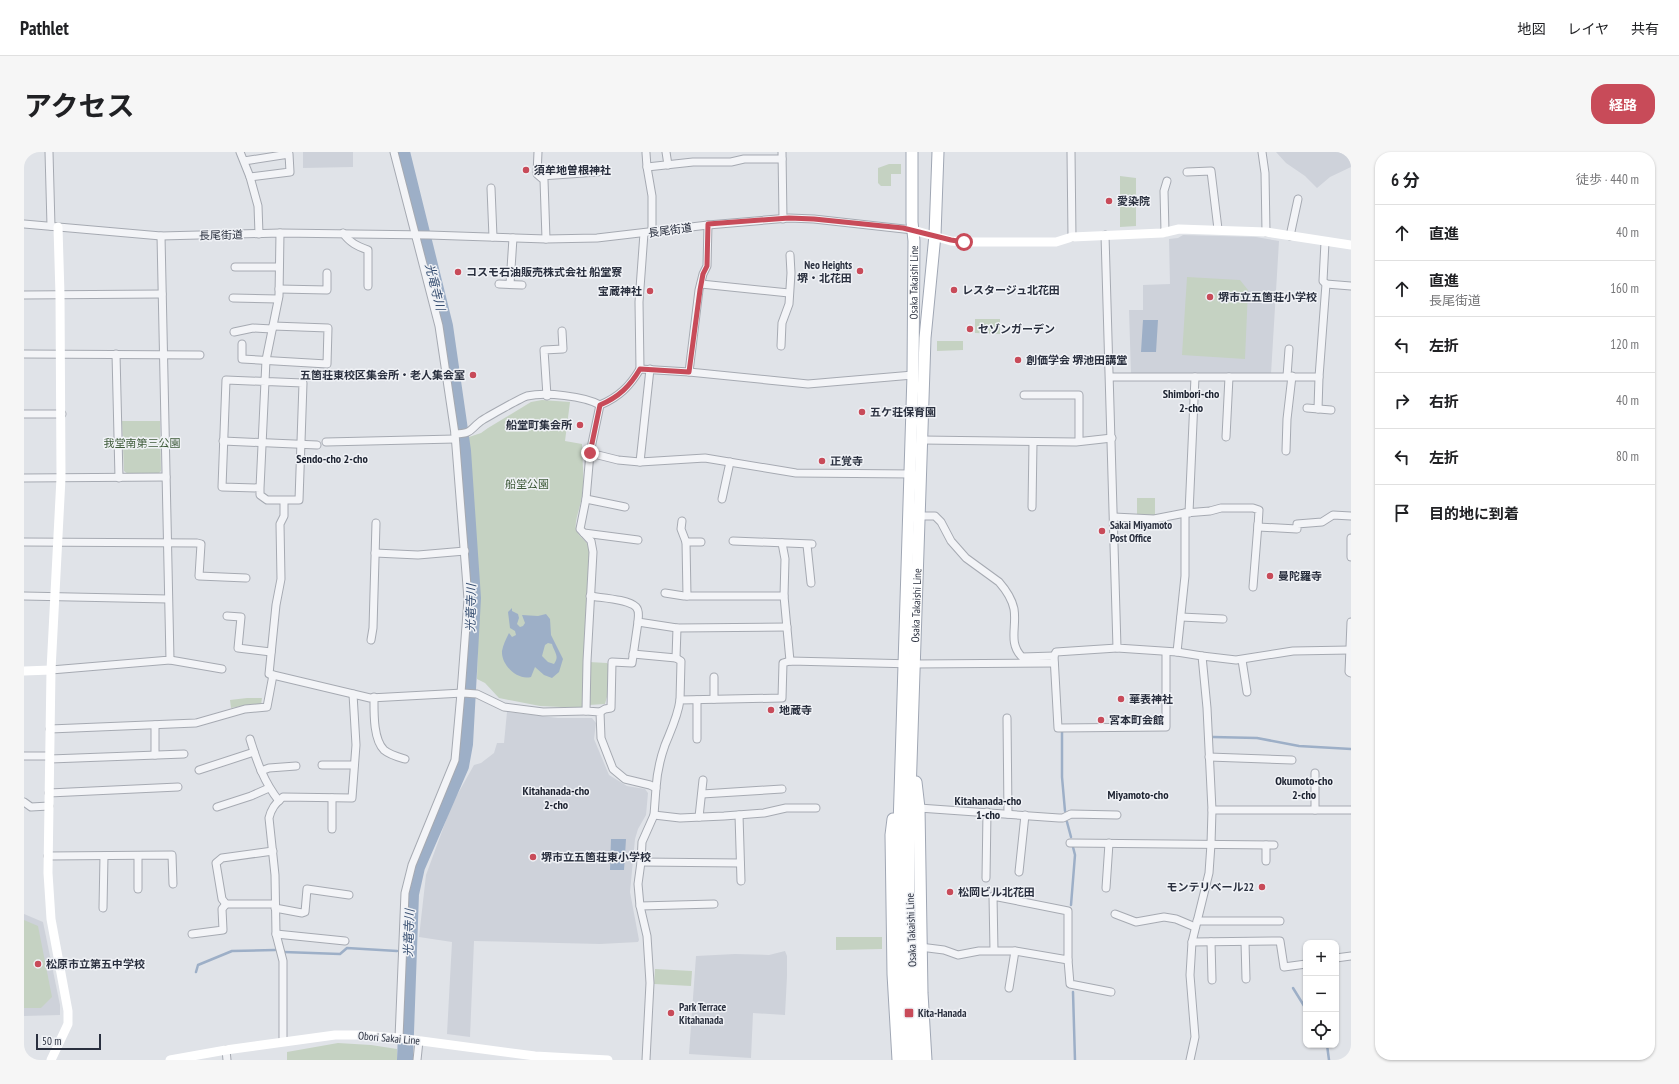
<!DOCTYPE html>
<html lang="ja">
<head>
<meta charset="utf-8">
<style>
	:root { --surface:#fff; --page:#f6f6f6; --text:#202124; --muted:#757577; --line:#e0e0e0; --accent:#c84b59 }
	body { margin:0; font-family:"PT Sans Narrow","Noto Sans JP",sans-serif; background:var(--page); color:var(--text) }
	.controls { position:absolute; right:12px; bottom:12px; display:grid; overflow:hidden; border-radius:8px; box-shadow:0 1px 3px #0004 }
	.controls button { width:36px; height:36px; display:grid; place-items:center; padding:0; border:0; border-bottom:1px solid var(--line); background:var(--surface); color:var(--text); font:20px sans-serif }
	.scale { position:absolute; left:12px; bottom:10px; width:65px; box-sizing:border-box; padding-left:4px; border:2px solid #2a303f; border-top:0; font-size:11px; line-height:14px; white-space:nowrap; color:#2a303f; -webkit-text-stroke:3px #f0f2f6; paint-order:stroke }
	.stop { position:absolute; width:12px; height:12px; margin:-9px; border:3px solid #c84b59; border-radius:50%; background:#fff }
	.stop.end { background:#c84b59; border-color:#fff; box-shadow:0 1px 4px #0008 }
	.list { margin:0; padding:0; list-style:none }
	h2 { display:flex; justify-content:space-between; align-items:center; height:52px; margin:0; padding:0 16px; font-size:17px }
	h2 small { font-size:13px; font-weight:400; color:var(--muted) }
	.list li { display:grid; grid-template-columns:26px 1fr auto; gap:12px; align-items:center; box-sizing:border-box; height:56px; padding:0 16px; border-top:1px solid var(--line) }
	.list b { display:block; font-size:15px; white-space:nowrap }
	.list p { margin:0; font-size:13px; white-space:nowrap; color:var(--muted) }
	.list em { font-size:13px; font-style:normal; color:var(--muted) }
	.icon { flex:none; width:22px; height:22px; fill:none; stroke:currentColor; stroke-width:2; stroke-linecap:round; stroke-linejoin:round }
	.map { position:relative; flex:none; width:1327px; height:908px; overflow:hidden; border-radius:16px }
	header { display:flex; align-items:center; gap:24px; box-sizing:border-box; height:56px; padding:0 20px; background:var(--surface); border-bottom:1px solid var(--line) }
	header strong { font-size:19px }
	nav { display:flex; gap:22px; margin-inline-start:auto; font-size:14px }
	.intro { display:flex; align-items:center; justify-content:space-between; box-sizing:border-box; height:96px; padding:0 24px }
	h1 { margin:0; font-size:28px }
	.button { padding:10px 18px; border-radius:16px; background:var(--accent); color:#fff; font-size:14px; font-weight:700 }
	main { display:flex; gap:24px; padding:0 24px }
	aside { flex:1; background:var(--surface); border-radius:16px; box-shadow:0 1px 3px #0004 }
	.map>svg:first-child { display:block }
	.built { fill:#ced2da }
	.green { fill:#c5d2c2 }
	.water { fill:#9dafc7; fill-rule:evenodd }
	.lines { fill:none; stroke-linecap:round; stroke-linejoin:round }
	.stream { stroke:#9dafc7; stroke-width:2.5 }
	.river { stroke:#9dafc7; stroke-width:16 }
	.street-casing { stroke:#a6aab2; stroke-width:9 }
	.primary-casing { stroke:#a0a7b4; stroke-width:13 }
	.street { stroke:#f3f4f7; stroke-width:7 }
	.secondary { stroke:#fff; stroke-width:9 }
	.primary { stroke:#fff; stroke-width:11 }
	.route { stroke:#c84b59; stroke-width:5 }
	.poi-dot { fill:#c84b59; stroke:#f0f2f6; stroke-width:1.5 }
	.labels { text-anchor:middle; stroke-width:3; stroke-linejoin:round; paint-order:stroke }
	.poi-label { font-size:11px; font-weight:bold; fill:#2a303f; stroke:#f0f2f6; text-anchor:start }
	.street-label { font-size:11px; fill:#2a303f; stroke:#f0f2f6 }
	.park-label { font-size:11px; fill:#3d5a38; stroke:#f0f2f6 }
	.water-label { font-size:12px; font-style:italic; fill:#364e71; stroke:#f0f2f6 }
	.neighbourhood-label { font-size:12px; font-weight:bold; fill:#1c2230; stroke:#f0f2f6 }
</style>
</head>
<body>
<header>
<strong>Pathlet</strong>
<nav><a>地図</a><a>レイヤ</a><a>共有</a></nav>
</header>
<div class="intro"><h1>アクセス</h1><a class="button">経路</a></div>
<main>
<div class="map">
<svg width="1327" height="908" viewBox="0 0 1327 908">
	<rect width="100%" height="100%" fill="#e0e3e8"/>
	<g class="built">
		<path d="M 279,0 L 329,0 L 329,15 L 279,16 Z"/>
		<path d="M 1252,0 L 1327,0 L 1327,15 L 1306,25 L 1293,36 L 1281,24 L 1262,11 Z"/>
		<path d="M 1159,83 L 1232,85 L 1255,89 L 1247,222 L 1107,222 L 1105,158 L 1119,158 L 1119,133 L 1146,132 L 1145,87 L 1154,86 Z"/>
		<path d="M 483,560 L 534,566 L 568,566 L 572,571 L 570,587 L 585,623 L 603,634 L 621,637 L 624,641 L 622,663 L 614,677 L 611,687 L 606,740 L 615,788 L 614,790 L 576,792 L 450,789 L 446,885 L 423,882 L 428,790 L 395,785 L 402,723 L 428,652 L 450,613 L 457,611 L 470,601 L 473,591 L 480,591 Z"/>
		<path d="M 0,762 L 19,770 L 36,853 L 36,863 L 0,864 Z"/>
		<path d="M 761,799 L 763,804 L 763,824 L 761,863 L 729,861 L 727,906 L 665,902 L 672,804 L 711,802 L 745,803 Z"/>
	</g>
	<g class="green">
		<path d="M 865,12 L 877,12 L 877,22 L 867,22 L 867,34 L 857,34 L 854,31 L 854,16 Z"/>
		<path d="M 1096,24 L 1112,26 L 1112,74 L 1096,75 Z"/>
		<path d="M 1163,125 L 1216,128 L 1224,138 L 1221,207 L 1158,203 Z"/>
		<path d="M 951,167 L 976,167 L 976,182 L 951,181 Z"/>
		<path d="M 913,189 L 939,189 L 939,198 L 913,199 Z"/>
		<path d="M 518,248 L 546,250 L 541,289 L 558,292 C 558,309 561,327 558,344 C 557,353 550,370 552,377 C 556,389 565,385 566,404 L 560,507 L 559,556 L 516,554 L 475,546 L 461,531 L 453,527 L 455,450 L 454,410 L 442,286 L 457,281 L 464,276 L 507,250 Z"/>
		<path d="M 98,269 L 136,269 L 137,319 L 134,322 L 104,322 L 100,319 Z"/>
		<rect x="1113" y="346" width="18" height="17"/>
		<path d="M 565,510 L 583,511 L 584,512 L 584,541 L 581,552 L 565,553 Z"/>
		<path d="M 223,546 L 238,546 L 237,553 L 224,553 L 207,556 L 206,548 Z"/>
		<path d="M 0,768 L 14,774 L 28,845 L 17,856 L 0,856 Z"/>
		<path d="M 812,785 L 858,785 L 858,797 L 812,798 Z"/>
		<path d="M 631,817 L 668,819 L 667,834 L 630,832 Z"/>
		<path d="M 314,891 L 347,893 L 373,897 L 373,908 L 263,908 L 263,900 Z"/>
	</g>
	<g class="water">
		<path d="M 1119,168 L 1134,168 L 1132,200 L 1117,200 Z"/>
		<path d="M 488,456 L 488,459 L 494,462 L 495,466 L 493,472 L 496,475 L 499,474 L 501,471 L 498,463 L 514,464 L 522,462 L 526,467 L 527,483 L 539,507 L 535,520 L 528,526 L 520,523 L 511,515 L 507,525 C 494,529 477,513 478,499 C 479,493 482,487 485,481 L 488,485 L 492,483 L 491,479 L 486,476 L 484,460 ZM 524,491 L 528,492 C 530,500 536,504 530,512 L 524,510 L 518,504 L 521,493 Z"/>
		<path d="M 587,687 L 602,687 L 600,718 L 586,718 Z"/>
	</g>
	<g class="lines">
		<g class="stream">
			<path d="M 1038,579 L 1038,625 L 1041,659"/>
			<path d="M 1189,585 L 1233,586 L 1275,594 L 1327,597"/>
			<path d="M 1043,670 L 1047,685"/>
			<path d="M 1047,753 L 1051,703 L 1049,695"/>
			<path d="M 260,800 L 316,802 L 323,796 L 373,799"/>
			<path d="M 384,800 L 385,800"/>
			<path d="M 172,820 L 174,813 L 208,799 L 251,798"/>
			<path d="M 1269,836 L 1282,857"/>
			<path d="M 1049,840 L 1051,908"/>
			<path d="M 1303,893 L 1305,908"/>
		</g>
		<path class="river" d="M 378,0 L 421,174 L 439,299 L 449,446 L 441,592 L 437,614 L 393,715 L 387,742 L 381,908"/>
		<g class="street-casing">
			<g id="street">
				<path d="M 25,0 L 27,74"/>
				<path d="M 216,0 L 226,25 L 266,20 L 265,2 L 220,9"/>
				<path d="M 370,0 L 415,174 L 431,282 L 444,447 L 437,541 L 431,608 L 388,713 L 381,741 L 375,886"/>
				<path d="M 514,0 L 513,22 L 520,28 L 522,87"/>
				<path d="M 642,0 L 644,13"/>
				<path d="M 758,0 L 759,67"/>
				<path d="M 1047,0 L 1048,85"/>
				<path d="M 1238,0 L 1241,21 L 1242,80"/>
				<path d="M 622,1 L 623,15 L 628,44 L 628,80"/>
				<path d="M 623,15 L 669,10 L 707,10 L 720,7 L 758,7"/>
				<path d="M 1163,20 L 1187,19 L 1194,77"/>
				<path d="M 517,24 L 574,20"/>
				<path d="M 226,25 L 234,54 L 235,82"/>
				<path d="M 467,36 L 469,85"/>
				<path d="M 0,72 L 137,84 L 256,81 L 405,83 L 522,87 L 573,86 L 684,73 L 765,66 L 790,67 L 889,78"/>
				<path d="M 1141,80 L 1140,39 L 1143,29"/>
				<path d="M 319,81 C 326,91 333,94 344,98 L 344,134"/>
				<path d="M 1081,83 L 1093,496 L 1153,500 L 1178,504 L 1183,556 L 1188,658 L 1187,692 L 1185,721 L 1168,790 L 1166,823 L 1171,885 L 1166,908"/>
				<path d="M 1266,84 L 1274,47"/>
				<path d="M 211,115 L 255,115"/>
				<path d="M 475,132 L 498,133"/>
				<path d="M 486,132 L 489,86"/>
				<path d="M 677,132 L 765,141"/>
				<path d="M 1302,132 L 1327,134"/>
				<path d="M 255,137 L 303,138 L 303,121"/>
				<path d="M 0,143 L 138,142"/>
				<path d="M 209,146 L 254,147"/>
				<path d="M 210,180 L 229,176 L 248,177"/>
				<path d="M 218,192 L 218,207 L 303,212 L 304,176 L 249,174"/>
				<path d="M 757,194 L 758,171 L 765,152 L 767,121 L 766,103"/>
				<path d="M 0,202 L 176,203"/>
				<path d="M 92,202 L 95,326"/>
				<path d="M 616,217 L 615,150 L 620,81"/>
				<path d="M 665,220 L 784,232 L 889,223"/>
				<path d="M 1263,224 L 1265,197"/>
				<path d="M 1086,225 L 1295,225 L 1302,132 L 1299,129 L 1301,90"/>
				<path d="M 1000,243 L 1055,243 L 1055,289"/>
				<path d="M 523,244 L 520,198 L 539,197 L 538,179"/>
				<path d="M 1283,256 L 1307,258"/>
				<path d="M 1294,257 L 1295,225"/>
				<path d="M 0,262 L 38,262"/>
				<path d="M 431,282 C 449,281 444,279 457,269 C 463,265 497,246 503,244 C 522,240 560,244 576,253"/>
				<path d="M 1202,285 L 1205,225"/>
				<path d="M 898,288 L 1052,290 L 1088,286"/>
				<path d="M 199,289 L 293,293"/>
				<path d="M 302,290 L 431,287"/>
				<path d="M 1262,299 L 1263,267 L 1268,224"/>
				<path d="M 566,301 L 594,308 L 616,310 L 681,306 L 772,321 L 889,322"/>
				<path d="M 616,310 L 626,217"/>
				<path d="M 0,326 L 142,325"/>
				<path d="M 236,336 L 198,335 L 202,228 L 279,231 L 275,348 L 243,348 L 236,343 L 236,336 L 242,208 L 255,144 L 256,81"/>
				<path d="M 562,347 L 601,355"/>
				<path d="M 698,347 L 706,310"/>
				<path d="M 260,349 L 260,364 L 256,372 L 257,427 L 252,453 L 245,522 L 346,546 L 439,541 L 453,542 L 480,555 L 519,560 L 562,559"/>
				<path d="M 1008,355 L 1009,290"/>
				<path d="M 1165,361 L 1171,225"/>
				<path d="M 896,364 L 911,364 L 917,370 L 927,389 L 942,406 L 975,430 C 982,438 988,447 990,457 C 993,475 984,491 998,505 L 1030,504"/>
				<path d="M 1090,365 L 1130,367 L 1161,361 L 1186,359 L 1197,356 L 1229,356 L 1235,358 L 1234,375 L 1273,377 L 1273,372 L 1298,370 L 1309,363 L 1327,364"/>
				<path d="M 658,369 L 657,377 L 662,390 L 663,444"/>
				<path d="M 560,381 L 614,388"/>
				<path d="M 1327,386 L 1327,405"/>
				<path d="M 709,389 L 788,392"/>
				<path d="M 0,390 L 173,391 L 177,392 L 175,424 L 222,426"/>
				<path d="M 662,390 L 677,390"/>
				<path d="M 758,391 L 761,407 L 760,444"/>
				<path d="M 783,393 L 787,431"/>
				<path d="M 351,401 L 394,403 L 441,399"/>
				<path d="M 1229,435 L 1234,372"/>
				<path d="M 641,441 L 660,444 L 760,444 L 766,509"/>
				<path d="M 0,444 L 144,447"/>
				<path d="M 566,444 C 577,446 604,447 612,455 C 616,459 614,465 614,470 L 653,476 L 763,475"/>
				<path d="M 203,464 L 217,465 L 214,496 L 247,500"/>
				<path d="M 1157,465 L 1199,467"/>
				<path d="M 1327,470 L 1325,520 L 1327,521"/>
				<path d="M 347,488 L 349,476 L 352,371"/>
				<path d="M 1093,496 L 1032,500 L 1030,504 L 1034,576 L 1142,575 L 1142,500"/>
				<path d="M 1153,500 L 1161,424 L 1161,361"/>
				<path d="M 609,502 L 652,506 L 657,509 L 656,548"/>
				<path d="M 1178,504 L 1212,508 L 1269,499 L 1326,498"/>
				<path d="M 652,506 L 653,476"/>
				<path d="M 146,508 L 198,517"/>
				<path d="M 1218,508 L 1223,540"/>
				<path d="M 27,518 L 146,508 L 137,84"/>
				<path d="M 690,525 L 690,547"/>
				<path d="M 350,545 C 350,560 349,587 360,598 C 366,603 374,605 381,607"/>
				<path d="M 576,560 L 581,557 L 587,556 L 588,510 L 608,511 L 614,470"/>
				<path d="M 983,566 L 984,662"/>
				<path d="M 131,573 L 131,603"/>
				<path d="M 26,577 L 172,571 L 221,557 L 243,555 L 249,523"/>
				<path d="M 226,587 C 233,610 240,630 255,649"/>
				<path d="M 673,587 L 673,548"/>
				<path d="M 0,604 L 26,604"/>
				<path d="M 1185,605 L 1268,608"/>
				<path d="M 26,607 L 160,602"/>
				<path d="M 298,613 L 330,613"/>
				<path d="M 175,618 L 230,600"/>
				<path d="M 237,619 L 245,616 L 272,614"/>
				<path d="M 1291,621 L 1291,658"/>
				<path d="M 632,636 C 633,621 636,607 641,593 C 647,578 654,564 656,548 L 758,546 L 759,511 L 766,509 L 891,512 L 1030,511"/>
				<path d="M 25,641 L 154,635"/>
				<path d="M 678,642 L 758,637"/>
				<path d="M 0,650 L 7,655 L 25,654"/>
				<path d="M 193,655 L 227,644 L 245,636"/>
				<path d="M 895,656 L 1035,666 L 1039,666 L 1047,662 L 1093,663"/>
				<path d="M 1188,658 L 1327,658"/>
				<path d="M 630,663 L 656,666 L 700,664 L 740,661 L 762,656 L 792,656"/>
				<path d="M 715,663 L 717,729"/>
				<path d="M 675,665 L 679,628"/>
				<path d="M 308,677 L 308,646"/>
				<path d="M 1046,691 L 1250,693"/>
				<path d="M 1242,693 L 1242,709"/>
				<path d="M 249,699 L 198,706 L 192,711 L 198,747 L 202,752 L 251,752"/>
				<path d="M 24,704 L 148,703 L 149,732"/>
				<path d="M 114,704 L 114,737"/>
				<path d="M 617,710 L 716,711"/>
				<path d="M 995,720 L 1001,663"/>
				<path d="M 962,726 L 963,660"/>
				<path d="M 1082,736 L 1085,691"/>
				<path d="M 616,754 L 690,752"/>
				<path d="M 79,756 L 80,704"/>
				<path d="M 251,756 L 278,761 L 281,760 L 283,737 L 325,743"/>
				<path d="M 1091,762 L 1112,770 L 1140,765 L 1152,767 L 1171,775"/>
				<path d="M 1173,769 L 1256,769"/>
				<path d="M 168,782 L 199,778 L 198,757 L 202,752"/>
				<path d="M 252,782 L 321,789"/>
				<path d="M 1168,790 L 1256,789 L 1260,815 L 1282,812"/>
				<path d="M 1187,790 L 1188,828"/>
				<path d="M 1221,790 L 1222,827"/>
				<path d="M 896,795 L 920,798 L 934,803 L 955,799 L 991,799 L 1044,808 L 1044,759 L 969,744 L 970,799"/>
				<path d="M 1312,806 L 1327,804"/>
				<path d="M 1044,808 L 1046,832 L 1087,840"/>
				<path d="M 985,836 L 991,799"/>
				<path d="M 259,889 L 259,809 L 252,782 L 251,723 L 245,666 C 247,657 251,651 259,645 L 328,646 L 332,593 L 329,542"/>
				<path d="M 202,898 L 203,908"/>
				<path d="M 393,908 L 395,889"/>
				<path d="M 622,908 L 626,831 L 623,784 L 616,754 L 614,732 L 617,710 L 618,690 L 630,663 L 632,636 L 626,633 L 601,627 L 589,617 L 577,586 L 576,560 L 562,559 L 563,509 L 569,400 L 567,389 L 556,377 L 562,347 L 566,301 L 576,253 C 595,245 606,234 616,217 L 665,220 L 675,138 L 679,122 L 683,114 L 684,73"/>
			</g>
		</g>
		<g class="primary-casing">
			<g id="primary">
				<path d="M 892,630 L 895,656 L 898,841 L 902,908"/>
				<path d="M 869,667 L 867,683 L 869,822 L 874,908"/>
				<path id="s1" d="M 883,908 L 876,766 L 875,674 L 889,223 L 890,89 L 888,70 L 888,0"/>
				<path id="s2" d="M 893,908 L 885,767 L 885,672 L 901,186 L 911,83 L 914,0"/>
			</g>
		</g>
		<use href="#street" class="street"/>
		<g class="secondary">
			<path d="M 889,78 L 927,89 L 940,90 L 1032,90 L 1048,85 L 1138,81 L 1155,77 L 1242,80 L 1327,93"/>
			<path d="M 0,519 L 27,518"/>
			<path d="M 27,908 L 44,872 L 44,859 L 27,767 L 24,721 L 27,518 L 37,326 L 36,143 L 34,75"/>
			<path d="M 146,908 L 202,898 L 311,883 L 335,883 L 375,886 L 511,904 L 584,908"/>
		</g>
		<use href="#primary" class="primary"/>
	</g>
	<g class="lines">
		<path class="route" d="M 566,301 L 576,253 C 595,245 606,234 616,217 L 665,220 L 676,138 L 679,122 L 683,114 L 684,72 L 765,66 L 790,67 L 879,76 L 927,88 L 940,90"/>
	</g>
	<g class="poi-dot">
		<circle cx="502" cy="18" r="4"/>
		<circle cx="1085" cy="49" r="4"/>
		<circle cx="836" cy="119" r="4"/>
		<circle cx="434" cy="120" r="4"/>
		<circle cx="930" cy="138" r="4"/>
		<circle cx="626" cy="139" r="4"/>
		<circle cx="1186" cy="145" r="4"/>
		<circle cx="946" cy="177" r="4"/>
		<circle cx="994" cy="208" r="4"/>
		<circle cx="449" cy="223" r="4"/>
		<circle cx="838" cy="260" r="4"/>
		<circle cx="556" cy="273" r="4"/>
		<circle cx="798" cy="309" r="4"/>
		<circle cx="1078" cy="379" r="4"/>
		<circle cx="1246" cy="424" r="4"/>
		<circle cx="1097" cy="547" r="4"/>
		<circle cx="747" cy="558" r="4"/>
		<circle cx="1077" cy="568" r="4"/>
		<circle cx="509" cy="705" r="4"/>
		<circle cx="1238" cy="735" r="4"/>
		<circle cx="926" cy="740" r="4"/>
		<circle cx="14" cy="812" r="4"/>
		<circle cx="647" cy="861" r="4"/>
		<rect x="880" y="856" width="10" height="10" rx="2"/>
	</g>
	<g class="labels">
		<g class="poi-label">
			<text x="510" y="22">須牟地曽根神社</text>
			<text x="1093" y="53">愛染院</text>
			<text x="828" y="117" text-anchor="end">Neo Heights<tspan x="828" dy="13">堺・北花田</tspan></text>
			<text x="442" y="124">コスモ石油販売株式会社 船堂寮</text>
			<text x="938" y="142">レスタージュ北花田</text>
			<text x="618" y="143" text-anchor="end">宝蔵神社</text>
			<text x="1194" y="149">堺市立五箇荘小学校</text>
			<text x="954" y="181">セゾンガーデン</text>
			<text x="1002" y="212">創価学会 堺池田講堂</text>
			<text x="441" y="227" text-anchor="end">五箇荘東校区集会所・老人集会室</text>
			<text x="846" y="264">五ケ荘保育園</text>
			<text x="548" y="277" text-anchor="end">船堂町集会所</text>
			<text x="806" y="313">正覚寺</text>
			<text x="1086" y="377">Sakai Miyamoto<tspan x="1086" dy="13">Post Office</tspan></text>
			<text x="1254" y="428">曼陀羅寺</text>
			<text x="1105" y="551">華表神社</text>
			<text x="755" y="562">地蔵寺</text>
			<text x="1085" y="572">宮本町会館</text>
			<text x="517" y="709">堺市立五箇荘東小学校</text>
			<text x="1230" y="739" text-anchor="end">モンテリベール22</text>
			<text x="934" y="744">松岡ビル北花田</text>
			<text x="22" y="816">松原市立第五中学校</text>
			<text x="655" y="859">Park Terrace<tspan x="655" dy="13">Kitahanada</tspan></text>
			<text x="894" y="865">Kita-Hanada</text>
		</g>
		<g class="street-label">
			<text transform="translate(646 78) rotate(-8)" y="4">長尾街道</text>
			<text transform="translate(197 83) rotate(-1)" y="4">長尾街道</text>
			<text dy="4" stroke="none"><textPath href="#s1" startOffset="778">Osaka Takaishi Line</textPath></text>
			<text dy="4" stroke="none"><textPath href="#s2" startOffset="455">Osaka Takaishi Line</textPath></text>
			<text transform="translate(887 778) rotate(-92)" y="4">Osaka Takaishi Line</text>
			<text transform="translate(365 886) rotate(5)" y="4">Obori Sakai Line</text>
		</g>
		<g class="park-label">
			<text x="118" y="295">我堂南第三公園</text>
			<text x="503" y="336">船堂公園</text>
		</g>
		<g class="water-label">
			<text transform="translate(411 135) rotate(76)" y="4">光竜寺川</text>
			<text transform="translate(447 456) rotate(-89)" y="4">光竜寺川</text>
			<text transform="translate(385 781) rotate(-88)" y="4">光竜寺川</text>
		</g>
		<g class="neighbourhood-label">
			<text x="1167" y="246">Shimbori-cho<tspan x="1167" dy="14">2-cho</tspan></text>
			<text x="308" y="311">Sendo-cho 2-cho</text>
			<text x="1280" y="633">Okumoto-cho<tspan x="1280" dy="14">2-cho</tspan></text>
			<text x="532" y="643">Kitahanada-cho<tspan x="532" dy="14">2-cho</tspan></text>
			<text x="1114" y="647">Miyamoto-cho</text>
			<text x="964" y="653">Kitahanada-cho<tspan x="964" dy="14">1-cho</tspan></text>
		</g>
	</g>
</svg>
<div class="controls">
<button>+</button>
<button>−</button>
<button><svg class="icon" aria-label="locate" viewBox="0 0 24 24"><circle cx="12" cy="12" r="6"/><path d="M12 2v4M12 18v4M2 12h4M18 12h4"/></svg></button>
</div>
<div class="scale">50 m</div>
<div class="stop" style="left:940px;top:90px"></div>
<div class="stop end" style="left:566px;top:301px"></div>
</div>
<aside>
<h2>6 分<small>徒歩 · 440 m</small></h2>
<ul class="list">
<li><svg class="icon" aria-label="ahead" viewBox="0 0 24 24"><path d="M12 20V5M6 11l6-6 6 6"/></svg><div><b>直進</b></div><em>40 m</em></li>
<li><svg class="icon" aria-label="ahead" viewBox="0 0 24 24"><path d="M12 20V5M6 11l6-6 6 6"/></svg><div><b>直進</b><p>長尾街道</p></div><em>160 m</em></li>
<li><svg class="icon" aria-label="left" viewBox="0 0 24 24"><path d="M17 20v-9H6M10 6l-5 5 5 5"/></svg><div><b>左折</b></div><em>120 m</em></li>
<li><svg class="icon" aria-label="right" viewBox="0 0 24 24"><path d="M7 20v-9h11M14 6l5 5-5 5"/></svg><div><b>右折</b></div><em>40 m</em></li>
<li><svg class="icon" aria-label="left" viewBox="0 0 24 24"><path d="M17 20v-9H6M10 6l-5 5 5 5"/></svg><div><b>左折</b></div><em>80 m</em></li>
<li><svg class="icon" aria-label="arrive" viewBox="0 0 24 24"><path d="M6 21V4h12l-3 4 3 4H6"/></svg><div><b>目的地に到着</b></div></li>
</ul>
</aside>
</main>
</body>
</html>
